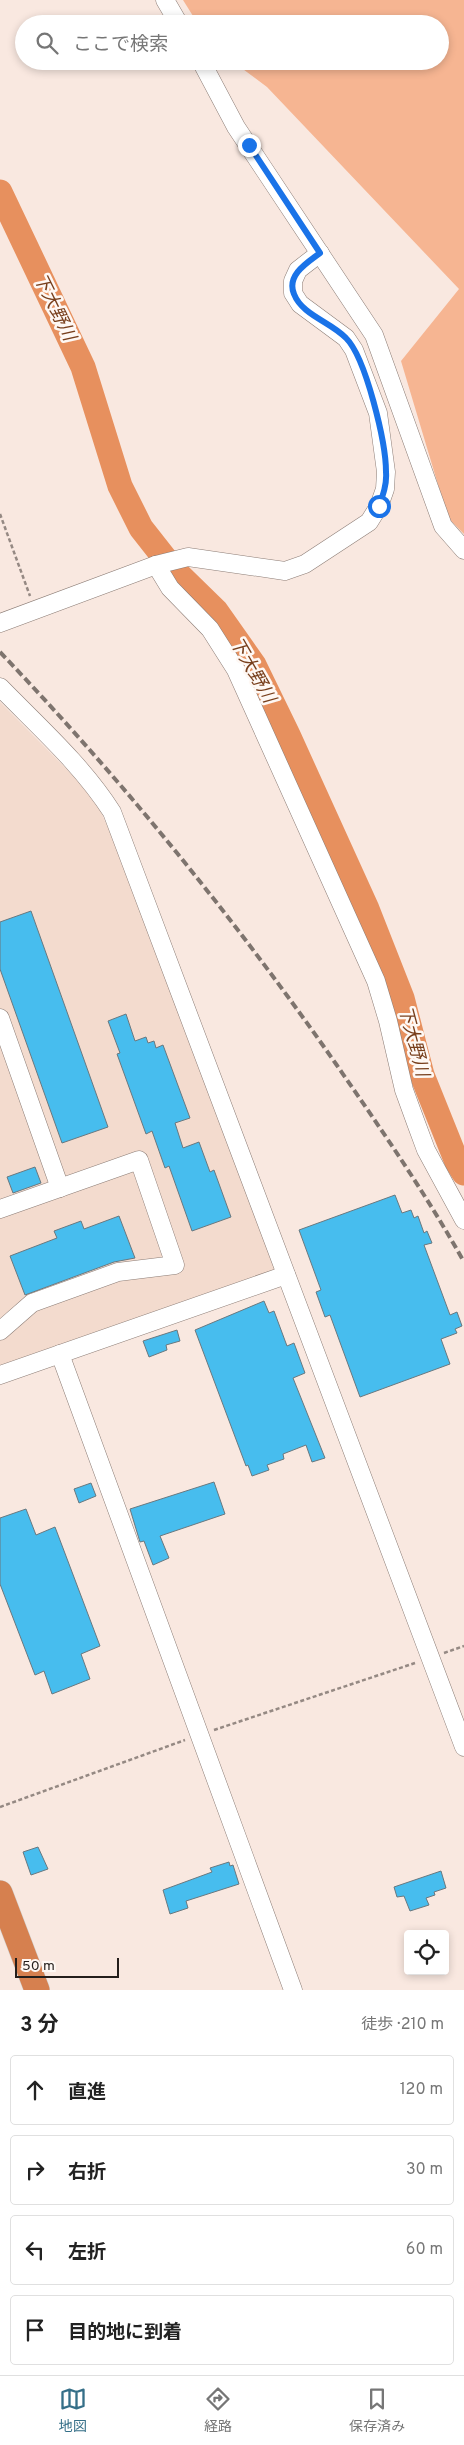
<!DOCTYPE html>
<html lang="ja">
<head>
<meta charset="utf-8">
<style>
	:root { --surface:#fff; --page:#f2f2f2; --text:#222; --muted:#767676; --line:#e0e0e0; --accent:#356f88 }
	body { margin:0; font-family:Overpass,"Noto Sans JP",sans-serif; background:var(--page); color:var(--text) }
	.controls { position:absolute; right:15px; bottom:15px; display:grid; overflow:hidden; border-radius:5px; box-shadow:0 2px 8px #0003 }
	.controls button { width:45px; height:45px; display:grid; place-items:center; padding:0; border:0; border-bottom:1px solid var(--line); background:var(--surface); color:var(--text); font:25px sans-serif }
	.scale { position:absolute; left:15px; bottom:12px; width:104px; box-sizing:border-box; padding-left:5px; border:2px solid #241e1b; border-top:0; font-size:14px; line-height:18px; white-space:nowrap; color:#241e1b; -webkit-text-stroke:4px #fef8f4; paint-order:stroke }
	.stop { position:absolute; width:15px; height:15px; margin:-11px; border:4px solid #1a73e8; border-radius:50%; background:#fff }
	.stop.end { background:#1a73e8; border-color:#fff; box-shadow:0 1px 5px #0008 }
	.list { margin:0; padding:0; list-style:none }
	h2 { display:flex; justify-content:space-between; align-items:center; height:65px; margin:0; padding:0 20px; font-size:21px }
	h2 small { font-size:16px; font-weight:400; color:var(--muted) }
	.list li { display:grid; grid-template-columns:32px 1fr auto; gap:15px; align-items:center; box-sizing:border-box; height:70px; margin:0 10px 10px; padding:0 10px; border:1px solid var(--line); border-radius:5px }
	.list b { display:block; font-size:19px; white-space:nowrap }
	.list em { font-size:16px; font-style:normal; color:var(--muted) }
	.icon { flex:none; width:28px; height:28px; fill:none; stroke:currentColor; stroke-width:2; stroke-linecap:round; stroke-linejoin:round }
	.map { position:relative; flex:none; width:464px; height:1990px; overflow:hidden }
	.search { position:absolute; background:var(--surface); box-shadow:0 2px 8px #0003; left:15px; right:15px; top:15px; height:55px; display:flex; align-items:center; gap:12px; box-sizing:border-box; padding:0 18px; border-radius:28px; color:var(--muted); font-size:19px }
	.sheet { height:385px; background:var(--surface) }
	nav { display:flex; justify-content:space-around; align-items:center; box-sizing:border-box; height:70px; border-top:1px solid var(--line); background:var(--surface); font-size:14px; color:var(--muted) }
	nav a { display:grid; justify-items:center; gap:2px }
	nav .on { color:var(--accent) }
	.map>svg:first-child { display:block }
	.built { fill:#f3dbce }
	.green { fill:#f6b592 }
	.lines { fill:none; stroke-linecap:round; stroke-linejoin:round }
	.river { stroke:#e7905e; stroke-width:25 }
	.building { fill:#47bdee; stroke:#69787f }
	.minor-casing { stroke:#8c7d76; stroke-width:19 }
	.highway-casing { stroke:#cfcecd; stroke-width:26 }
	.path { stroke:#958983; stroke-width:2.5; stroke-dasharray:4 2.5; stroke-linecap:butt }
	.minor { stroke:#fff; stroke-width:18 }
	.highway { stroke:#d6804f; stroke-width:25 }
	.rail { stroke:#7e746e; stroke-width:4; stroke-dasharray:8 4; stroke-linecap:butt }
	.route { stroke:#1a73e8; stroke-width:6 }
	.labels { text-anchor:middle; stroke-width:5; stroke-linejoin:round; paint-order:stroke }
	.water-label { font-size:18px; font-style:italic; fill:#783f1c; stroke:#fef8f4 }
</style>
</head>
<body>
<div class="map">
<svg width="464" height="1990" viewBox="0 0 464 1990">
	<rect width="100%" height="100%" fill="#f9e8e0"/>
	<path class="built" d="M 0,702 L 94,797 L 109,830 L 278,1270 L 0,1370 Z"/>
	<path class="green" d="M 183,0 L 464,0 L 464,534 L 448,518 L 401,361 L 459,289 L 267,87 L 232,61 L 440,61 L 440,24 L 198,24 Z"/>
	<g class="lines">
		<path class="river" d="M 0,192 L 83,367 L 120,486 L 141,528 L 174,570 L 216,611 L 254,665 L 288,735 L 367,909 L 402,998 L 422,1075 L 457,1162 L 464,1173"/>
	</g>
	<g class="building">
		<path d="M 31,911 L 108,1127 L 62,1143 L 0,969 L 0,922 Z"/>
		<path d="M 126,1014 L 135,1041 L 146,1037 L 148,1043 L 154,1041 L 156,1048 L 163,1045 L 190,1118 L 175,1123 L 183,1148 L 199,1142 L 210,1172 L 214,1170 L 231,1217 L 192,1231 L 169,1166 L 165,1168 L 152,1131 L 146,1134 L 117,1054 L 120,1053 L 108,1021 Z"/>
		<path d="M 35,1167 L 41,1183 L 13,1193 L 7,1177 Z"/>
		<path d="M 395,1195 L 402,1213 L 411,1210 L 414,1218 L 418,1216 L 424,1233 L 427,1231 L 432,1243 L 424,1245 L 450,1315 L 457,1312 L 462,1326 L 455,1329 L 457,1333 L 441,1339 L 450,1364 L 360,1397 L 330,1315 L 325,1317 L 316,1292 L 321,1290 L 299,1230 Z"/>
		<path d="M 119,1216 L 135,1258 L 114,1262 L 25,1295 L 10,1256 L 57,1238 L 54,1231 L 81,1221 L 84,1229 Z"/>
		<path d="M 264,1301 L 269,1313 L 274,1311 L 287,1346 L 294,1343 L 305,1373 L 293,1378 L 325,1458 L 312,1462 L 306,1445 L 283,1454 L 284,1459 L 267,1465 L 269,1470 L 252,1476 L 248,1465 L 246,1466 L 195,1330 Z"/>
		<path d="M 177,1330 L 180,1341 L 166,1345 L 167,1350 L 149,1357 L 143,1341 Z"/>
		<path d="M 214,1482 L 225,1514 L 160,1536 L 169,1558 L 153,1565 L 144,1541 L 140,1542 L 130,1509 Z"/>
		<path d="M 91,1483 L 96,1496 L 79,1503 L 74,1489 Z"/>
		<path d="M 26,1509 L 36,1535 L 55,1527 L 100,1646 L 81,1654 L 90,1679 L 52,1694 L 44,1671 L 35,1675 L 0,1584 L 0,1518 Z"/>
		<path d="M 38,1847 L 48,1869 L 31,1875 L 23,1852 Z"/>
		<path d="M 229,1862 L 230,1866 L 233,1865 L 239,1884 L 186,1901 L 188,1908 L 170,1914 L 163,1890 L 212,1872 L 210,1868 Z"/>
		<path d="M 441,1871 L 446,1888 L 434,1892 L 435,1895 L 426,1898 L 429,1905 L 410,1911 L 404,1896 L 397,1897 L 394,1887 Z"/>
	</g>
	<g class="lines">
		<g class="minor-casing">
			<g id="minor">
				<path d="M 165,0 L 179,24"/>
				<path d="M 201,61 L 236,127 L 374,335 L 443,526 L 464,550"/>
				<path d="M 156,565 L 170,588 L 210,629 L 236,670 L 376,981 L 388,1021 L 404,1090 L 416,1123 L 426,1150 L 464,1220"/>
				<path d="M 0,623 L 156,565 L 188,557 L 285,571 L 305,564 L 369,522 L 379,506 L 385,489 L 386,472 L 378,413 L 354,350 L 346,338 L 300,304 L 293,293 L 293,281 L 298,270 L 320,253"/>
				<path d="M 0,687 C 39,727 82,765 112,812 L 464,1747"/>
				<path d="M 0,1018 L 60,1188"/>
				<path d="M 0,1209 L 139,1160 L 175,1265 L 118,1272 L 32,1303 L 0,1331"/>
				<path d="M 60,1354 L 293,1990"/>
				<path d="M 0,1375 L 286,1275"/>
			</g>
		</g>
		<g class="highway-casing">
			<path id="highway" d="M 0,1893 L 37,1990"/>
		</g>
		<g class="path">
			<path d="M 0,514 L 30,596"/>
			<path d="M 444,1653 L 464,1646"/>
			<path d="M 214,1730 L 415,1663"/>
			<path d="M 0,1807 L 185,1740"/>
		</g>
		<use href="#minor" class="minor"/>
		<use href="#highway" class="highway"/>
		<path class="rail" d="M 0,652 C 123,781 234,918 336,1064 C 381,1129 426,1194 464,1262"/>
	</g>
	<g class="lines">
		<path class="route" d="M 249,145 L 320,253 C 308,262 286,275 294,294 C 302,315 331,322 346,338 C 366,358 386,443 386,472 C 387,484 383,495 379,506"/>
	</g>
	<g class="labels">
		<g class="water-label">
			<text transform="translate(55 307) rotate(64)" y="6">下大野川</text>
			<text transform="translate(253 670) rotate(60)" y="6">下大野川</text>
			<text transform="translate(414 1041) rotate(75)" y="6">下大野川</text>
		</g>
	</g>
</svg>
<div class="controls">
<button><svg class="icon" aria-label="locate" viewBox="0 0 24 24"><circle cx="12" cy="12" r="6"/><path d="M12 2v4M12 18v4M2 12h4M18 12h4"/></svg></button>
</div>
<div class="scale">50 m</div>
<div class="stop" style="left:379px;top:506px"></div>
<div class="stop end" style="left:249px;top:145px"></div>
<div class="search"><svg class="icon" aria-label="search" viewBox="0 0 24 24"><circle cx="10" cy="10" r="6"/><path d="M15 15l6 6"/></svg>ここで検索</div>
</div>
<section class="sheet">
<h2>3 分<small>徒歩 · 210 m</small></h2>
<ul class="list">
<li><svg class="icon" aria-label="ahead" viewBox="0 0 24 24"><path d="M12 20V5M6 11l6-6 6 6"/></svg><div><b>直進</b></div><em>120 m</em></li>
<li><svg class="icon" aria-label="right" viewBox="0 0 24 24"><path d="M7 20v-9h11M14 6l5 5-5 5"/></svg><div><b>右折</b></div><em>30 m</em></li>
<li><svg class="icon" aria-label="left" viewBox="0 0 24 24"><path d="M17 20v-9H6M10 6l-5 5 5 5"/></svg><div><b>左折</b></div><em>60 m</em></li>
<li><svg class="icon" aria-label="arrive" viewBox="0 0 24 24"><path d="M6 21V4h12l-3 4 3 4H6"/></svg><div><b>目的地に到着</b></div></li>
</ul>
</section>
<nav>
<a class="on"><svg class="icon" aria-label="map" viewBox="0 0 24 24"><path d="M3 6l6-2 6 2 6-2v14l-6 2-6-2-6 2zM9 4v14M15 6v14"/></svg>地図</a>
<a><svg class="icon" aria-label="directions" viewBox="0 0 24 24"><path d="M12 3l9 9-9 9-9-9zM9 14v-3h6M13 9l2 2-2 2"/></svg>経路</a>
<a><svg class="icon" aria-label="saved" viewBox="0 0 24 24"><path d="M7 4h10v16l-5-4-5 4z"/></svg>保存済み</a>
</nav>
</body>
</html>
